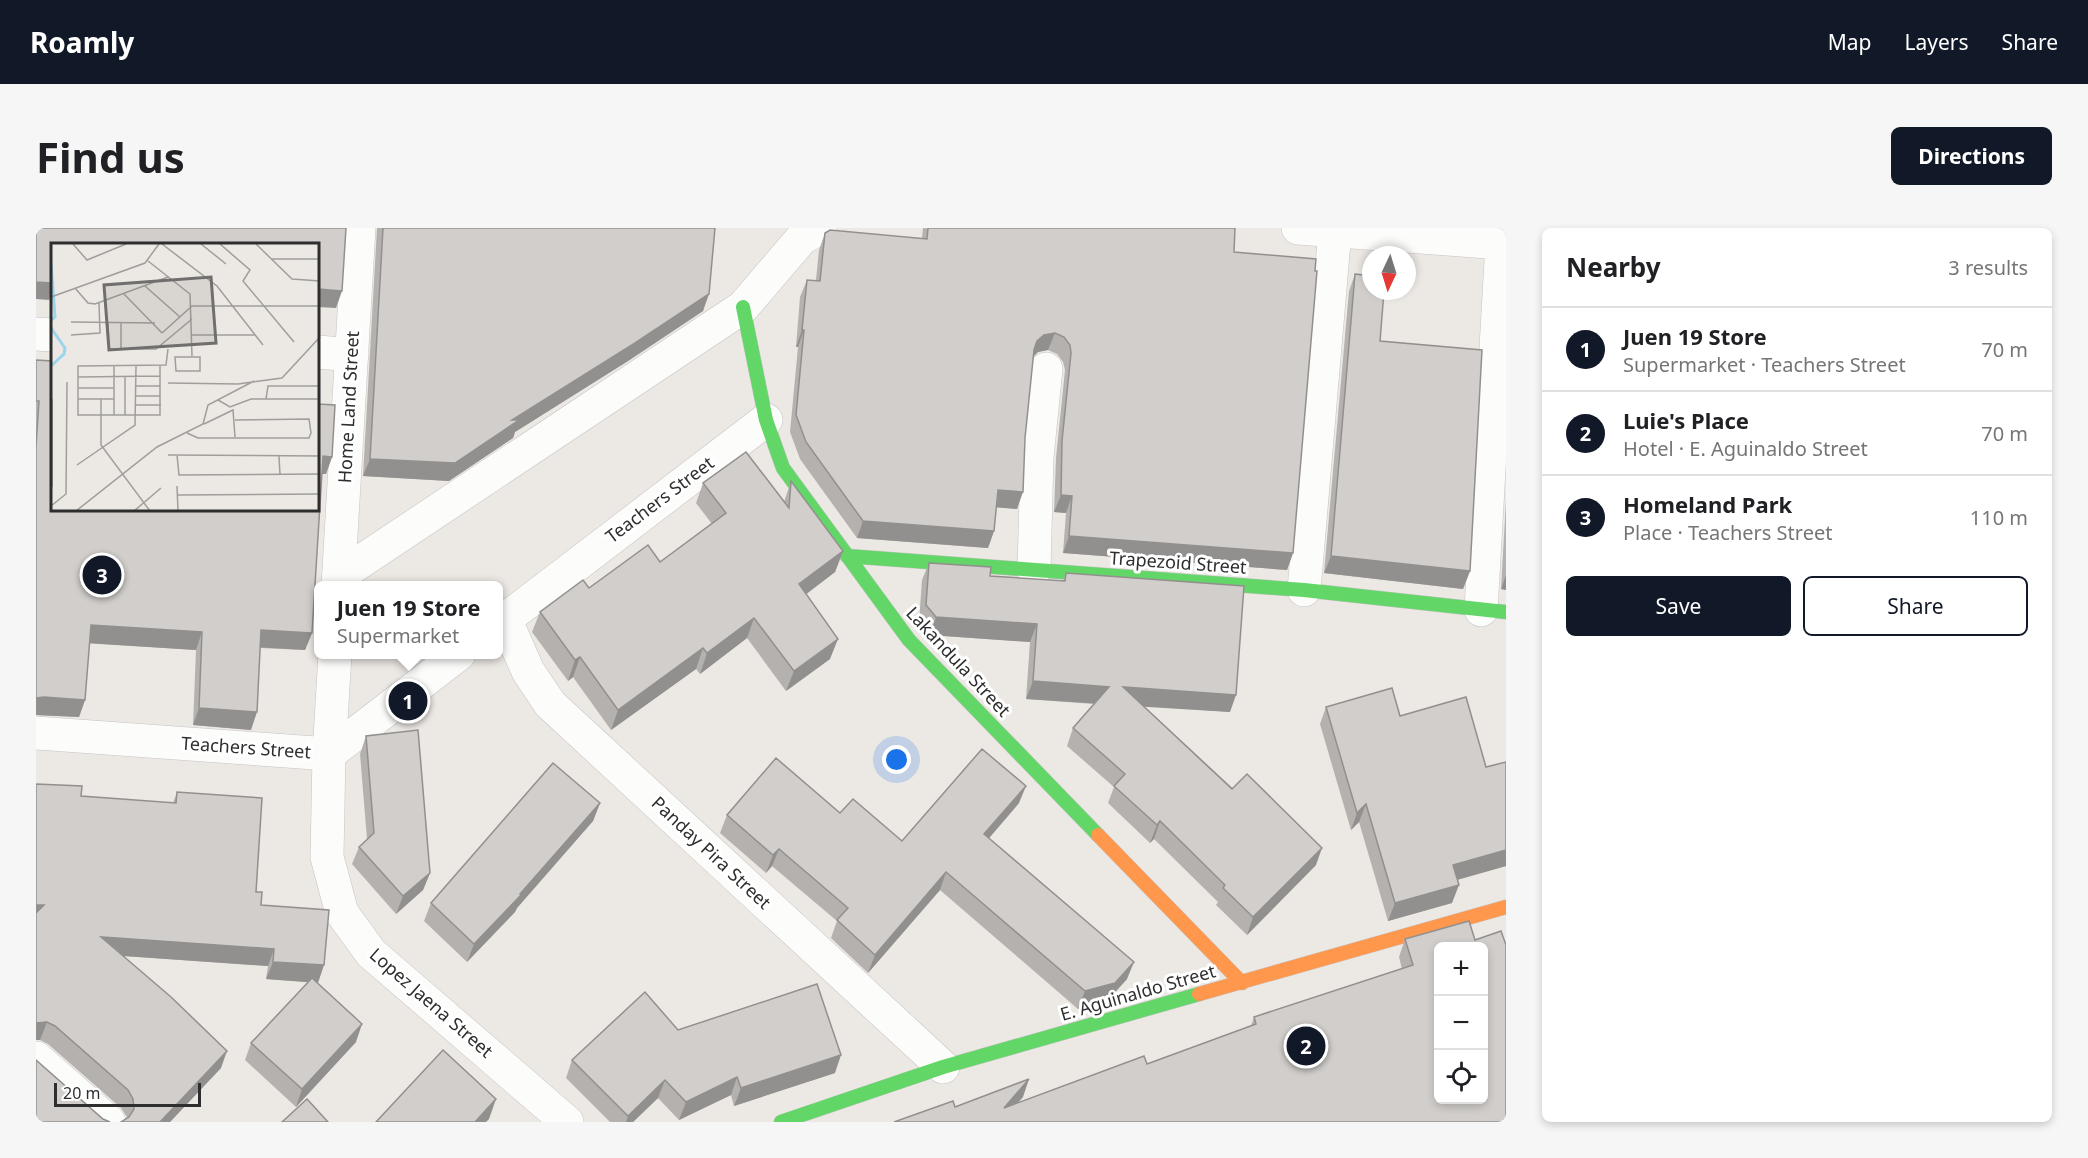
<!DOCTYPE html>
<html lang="en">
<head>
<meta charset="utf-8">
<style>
	:root { --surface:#fff; --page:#f6f6f6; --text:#202124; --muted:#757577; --line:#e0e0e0; --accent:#111827 }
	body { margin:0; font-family:"Noto Sans",sans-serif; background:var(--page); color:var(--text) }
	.controls { position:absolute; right:18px; bottom:18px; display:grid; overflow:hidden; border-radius:9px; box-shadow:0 3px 9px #0003 }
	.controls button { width:54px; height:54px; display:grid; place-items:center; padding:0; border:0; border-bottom:2px solid var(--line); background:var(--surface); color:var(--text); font:30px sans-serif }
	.compass { position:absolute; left:1326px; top:18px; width:54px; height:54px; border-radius:50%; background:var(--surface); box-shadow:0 3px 9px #0003; rotate:184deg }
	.scale { position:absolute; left:18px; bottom:15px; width:147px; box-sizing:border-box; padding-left:6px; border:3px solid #2e2e2e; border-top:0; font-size:16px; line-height:21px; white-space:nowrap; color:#2e2e2e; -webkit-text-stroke:4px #fff; paint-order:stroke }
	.you { position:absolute; left:861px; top:532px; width:21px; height:21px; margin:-15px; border:4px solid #fff; border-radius:50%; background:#1a73e8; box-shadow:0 0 0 9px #1a73e833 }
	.badge { display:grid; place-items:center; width:39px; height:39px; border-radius:50%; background:var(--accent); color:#fff; font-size:20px; font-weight:700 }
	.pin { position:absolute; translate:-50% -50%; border:3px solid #fff; box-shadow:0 2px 6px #0006 }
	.popup { position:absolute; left:278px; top:353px; width:189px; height:78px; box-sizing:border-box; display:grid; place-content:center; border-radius:9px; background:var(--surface); filter:drop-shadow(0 2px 4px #0005); font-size:20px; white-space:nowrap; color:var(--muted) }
	.popup b { font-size:22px; color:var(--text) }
	.popup::after { content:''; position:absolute; left:50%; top:100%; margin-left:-12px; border:12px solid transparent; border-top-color:var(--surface) }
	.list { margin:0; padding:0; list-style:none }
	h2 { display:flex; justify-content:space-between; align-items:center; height:78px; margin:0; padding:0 24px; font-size:26px }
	h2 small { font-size:20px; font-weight:400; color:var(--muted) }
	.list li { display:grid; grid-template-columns:39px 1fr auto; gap:18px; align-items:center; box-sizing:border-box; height:84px; padding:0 24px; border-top:2px solid var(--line) }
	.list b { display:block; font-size:22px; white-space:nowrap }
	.list p { margin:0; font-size:20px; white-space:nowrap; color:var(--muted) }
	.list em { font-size:20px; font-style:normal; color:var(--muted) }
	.actions { display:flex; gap:12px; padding:18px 24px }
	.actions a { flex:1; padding:14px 0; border:2px solid var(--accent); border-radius:9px; text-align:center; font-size:21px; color:var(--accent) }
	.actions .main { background:var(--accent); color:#fff }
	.icon { flex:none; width:33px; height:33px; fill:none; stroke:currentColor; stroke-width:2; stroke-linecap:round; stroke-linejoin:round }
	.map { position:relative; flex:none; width:1470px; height:894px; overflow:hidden; border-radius:9px }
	header { display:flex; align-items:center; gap:36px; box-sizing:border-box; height:84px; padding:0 30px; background:var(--accent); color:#fff }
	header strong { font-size:28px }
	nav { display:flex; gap:33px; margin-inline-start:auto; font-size:21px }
	.intro { display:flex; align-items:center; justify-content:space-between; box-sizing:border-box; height:144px; padding:0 36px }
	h1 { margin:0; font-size:42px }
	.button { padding:15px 27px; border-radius:9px; background:var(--accent); color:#fff; font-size:21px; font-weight:700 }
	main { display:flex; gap:36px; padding:0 36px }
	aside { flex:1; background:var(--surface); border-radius:9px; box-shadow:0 3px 9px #0003 }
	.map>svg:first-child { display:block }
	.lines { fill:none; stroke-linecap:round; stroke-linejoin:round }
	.street-casing { stroke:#c5c4c5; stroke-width:34 }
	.fast-casing { stroke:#c5c4c5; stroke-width:15 }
	.slow-casing { stroke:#c5c4c5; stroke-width:15 }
	.street { stroke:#fcfcfb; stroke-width:33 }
	.fast { stroke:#63d668; stroke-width:14 }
	.slow { stroke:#ff974d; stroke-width:14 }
	.wall { fill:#b4b1af }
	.shaded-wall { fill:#92908e }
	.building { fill:#d1cecb; stroke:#92908e; stroke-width:1.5; fill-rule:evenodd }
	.labels { text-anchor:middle; stroke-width:6; stroke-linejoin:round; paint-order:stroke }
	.street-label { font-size:18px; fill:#2e2e2e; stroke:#fff }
	.inset-river { fill:none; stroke:#99d6ec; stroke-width:3 }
	.inset-road { fill:none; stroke:#a09e9b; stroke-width:1.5 }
	.view { fill:#706f6e; fill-opacity:0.15; stroke:#706f6e; stroke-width:3 }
	.inset-edge { fill:none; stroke:#2e2e2e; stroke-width:3 }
</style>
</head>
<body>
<header>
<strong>Roamly</strong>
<nav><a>Map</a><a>Layers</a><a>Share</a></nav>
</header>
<div class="intro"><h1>Find us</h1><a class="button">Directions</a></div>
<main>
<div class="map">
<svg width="1470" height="894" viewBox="0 0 1470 894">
	<rect width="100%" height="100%" fill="#ece8e4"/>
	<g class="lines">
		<g class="street-casing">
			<g id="street">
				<path d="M 1262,0 L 1466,15 L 1445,382"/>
				<path d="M 0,106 L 16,107"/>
				<path d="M 282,124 L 316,127"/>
				<path d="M 998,342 L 1001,229 L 1010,141"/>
				<path d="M 303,348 L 707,79 L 766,10 L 784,0"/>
				<path d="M 302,358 L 323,0"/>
				<path d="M 1268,362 L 1299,2"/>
				<path d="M 469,391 L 492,443 L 514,476 L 907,839"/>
				<path d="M 462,397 L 730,192"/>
				<path d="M 299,426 L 293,526 L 291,629 L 306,685 L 335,725 L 531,894"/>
				<path d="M 0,505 L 293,526 L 423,426"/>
				<path d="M 0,830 L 73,894"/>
			</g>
		</g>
		<g class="fast-casing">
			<g id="fast">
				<path d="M 707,79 L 730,192 L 747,240 L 873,412 L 1062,607"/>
				<path d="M 811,328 L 1268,362 L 1470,384"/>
				<path d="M 745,894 L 907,839 L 1163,766"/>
			</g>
		</g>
		<g class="slow-casing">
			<g id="slow">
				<path d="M 1062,607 L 1206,755"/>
				<path d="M 1163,766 L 1470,679"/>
			</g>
		</g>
		<use href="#street" class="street"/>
		<use href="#fast" class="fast"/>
		<use href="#slow" class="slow"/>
	</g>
	<g class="wall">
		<path d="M 341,0 L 679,0 L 667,83 L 592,133 L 479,204 L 477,210 L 413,253 L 327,248 Z"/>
		<path d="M 887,0 L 1198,24 L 1257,325 L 1251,342 L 1027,325 L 1030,285 L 1018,284 L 1020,230 L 1029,142 L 1027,134 L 1021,126 L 1012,122 L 1002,124 L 997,128 L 981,281 L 960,279 L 958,303 L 952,320 L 821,310 L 764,231 L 754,204 L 762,119 L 760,119 L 764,69 L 771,52 L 780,52 L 783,22 L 789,5 L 886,10 Z"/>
		<path d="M 1319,46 L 1434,343 L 1427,361 L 1288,345 L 1313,63 Z"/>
		<path d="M 0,132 L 16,282 L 282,176 L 296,229 L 290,246 L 286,246 L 276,405 L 269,422 L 224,420 L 215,502 L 157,497 L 160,422 L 53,415 L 49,472 L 43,489 L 0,487 Z"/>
		<path d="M 755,253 L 807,323 L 799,344 L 770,366 L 794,431 L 750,463 L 711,410 L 664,446 L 660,441 L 575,502 L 537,449 L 532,453 L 496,404 L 504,384 L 553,360 L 624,334 L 676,296 L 660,275 L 667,255 L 748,274 Z"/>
		<path d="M 1470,273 L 1470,362 L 1465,361 Z"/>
		<path d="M 893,335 L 954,348 L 1027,353 L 1030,345 L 1194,484 L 1108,478 L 1280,637 L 1211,707 L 1180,677 L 1182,674 L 1118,611 L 1114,615 L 1072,575 L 1078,559 L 1031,518 L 1037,500 L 1058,476 L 990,471 L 994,414 L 894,407 L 883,394 L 886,352 Z"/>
		<path d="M 1290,479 L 1364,488 L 1450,539 L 1470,534 L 1470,638 L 1421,652 L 1416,675 L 1352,693 L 1323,594 L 1315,602 L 1284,496 Z"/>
		<path d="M 330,508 L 394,645 L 387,662 L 360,686 L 316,636 L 323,619 L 331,611 L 324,526 Z"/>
		<path d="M 0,556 L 45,568 L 137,575 L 141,564 L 220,664 L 225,677 L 282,755 L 320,814 L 260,879 L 209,832 L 215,815 L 272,754 L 230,751 L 232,738 L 88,728 L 185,840 L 134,894 L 85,894 L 91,891 L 91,889 L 85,880 L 12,816 L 4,812 L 0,812 Z"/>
		<path d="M 564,575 L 557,593 L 481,680 L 479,684 L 431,734 L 388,693 L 395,675 Z"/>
		<path d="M 983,575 L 953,610 L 1091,751 L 1072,772 L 1042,781 L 904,662 L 832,745 L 795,710 L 801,693 L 736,638 L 730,645 L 684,605 L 691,587 L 804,585 L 866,613 Z"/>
		<path d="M 1369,711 L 1439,712 L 1470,894 L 919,879 L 987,869 L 982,875 L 1111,836 L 1215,798 L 1218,789 L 1366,741 L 1363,729 Z"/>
		<path d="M 642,802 L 799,845 L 698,878 L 695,867 L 643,892 L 622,870 L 597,894 L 574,894 L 530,850 L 536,832 Z"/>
	</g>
	<g class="shaded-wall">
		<path d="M 16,52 L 16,64 L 13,72 L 0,71 L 0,54 Z"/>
		<path d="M 282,61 L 306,63 L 300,80 L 282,79 Z"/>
		<path d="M 673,66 L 667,83 L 592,133 L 479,204 L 477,210 L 413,253 L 327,248 L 334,231 L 476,192 Z"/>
		<path d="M 766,102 L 768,102 L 762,119 L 760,119 Z"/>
		<path d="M 1019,105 L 1012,122 L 1002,124 L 995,131 L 1001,113 L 1008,107 Z"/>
		<path d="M 287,228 L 296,229 L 290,246 L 282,246 Z"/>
		<path d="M 962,262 L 987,264 L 981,281 L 956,279 Z"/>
		<path d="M 1025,267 L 1036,268 L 1030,285 L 1018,284 Z"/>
		<path d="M 827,293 L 958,303 L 952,320 L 821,310 Z"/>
		<path d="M 1033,308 L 1257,325 L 1251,342 L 1027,325 Z"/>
		<path d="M 807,323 L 799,344 L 756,377 L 763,356 Z"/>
		<path d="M 1295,328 L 1434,343 L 1427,361 L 1288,345 Z"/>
		<path d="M 1470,347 L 1470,362 L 1465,361 Z"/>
		<path d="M 900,389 L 1001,396 L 994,414 L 894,407 Z"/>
		<path d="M 718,390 L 711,410 L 664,446 L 671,425 Z"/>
		<path d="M 55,397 L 166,404 L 160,422 L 48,415 Z"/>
		<path d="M 225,402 L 276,405 L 269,422 L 218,419 Z"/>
		<path d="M 802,411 L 794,431 L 750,463 L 758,443 Z"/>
		<path d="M 667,420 L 660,441 L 575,502 L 582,482 Z"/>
		<path d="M 544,429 L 537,449 L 532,453 L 539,432 Z"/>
		<path d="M 997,453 L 1073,459 L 1067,476 L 990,471 Z"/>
		<path d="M 1087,459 L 1200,467 L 1194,484 L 1080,477 Z"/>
		<path d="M 8,469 L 49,472 L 43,489 L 0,487 L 0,470 Z"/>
		<path d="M 163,480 L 221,484 L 215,502 L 157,497 Z"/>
		<path d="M 990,558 L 983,575 L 942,623 L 948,606 Z"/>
		<path d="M 564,575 L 557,593 L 481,680 L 479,684 L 431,734 L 438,716 L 484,666 Z"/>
		<path d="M 1330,576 L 1323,594 L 1315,602 L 1321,585 Z"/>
		<path d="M 1124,593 L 1118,611 L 1114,615 L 1121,597 Z"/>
		<path d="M 1286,620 L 1280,637 L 1211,707 L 1217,689 Z"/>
		<path d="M 743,621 L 736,638 L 730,645 L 737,627 Z"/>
		<path d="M 1470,622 L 1470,638 L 1410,655 L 1417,637 Z"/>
		<path d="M 910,644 L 904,662 L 832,745 L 839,727 Z"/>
		<path d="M 394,645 L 387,662 L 360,686 L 367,668 Z"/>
		<path d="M 1423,657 L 1416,675 L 1352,693 L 1359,675 Z"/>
		<path d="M 0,677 L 8,677 L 0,695 Z"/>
		<path d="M 65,709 L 238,721 L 232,738 L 59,726 Z"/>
		<path d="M 237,734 L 288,737 L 282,755 L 230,751 Z"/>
		<path d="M 1098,734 L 1091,751 L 1072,772 L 1042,781 L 1049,763 Z"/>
		<path d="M 11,794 L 4,812 L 0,812 L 0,795 Z"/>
		<path d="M 326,796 L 320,814 L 260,879 L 266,861 Z"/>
		<path d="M 191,823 L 185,840 L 134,894 L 124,894 Z"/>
		<path d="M 805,827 L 799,845 L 698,878 L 705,860 Z"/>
		<path d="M 701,849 L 695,867 L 643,892 L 650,874 Z"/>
		<path d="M 993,851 L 987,869 L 964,894 L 968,880 Z"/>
		<path d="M 629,852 L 622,870 L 597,894 L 590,894 L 592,888 Z"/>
		<path d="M 460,871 L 453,891 L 450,894 L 439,894 Z"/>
	</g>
	<g class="building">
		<path d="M 0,0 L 310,0 L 306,63 L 282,61 L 282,16 L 16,16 L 16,55 L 0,54 Z"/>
		<path d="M 347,0 L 679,0 L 673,66 L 599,115 L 476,192 L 483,192 L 419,235 L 334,231 Z"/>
		<path d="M 892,0 L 1199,0 L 1198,24 L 1280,31 L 1279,43 L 1281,43 L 1257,325 L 1033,308 L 1036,268 L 1025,267 L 1026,213 L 1035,125 L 1034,117 L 1028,109 L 1019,105 L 1008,107 L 1001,113 L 998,122 L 989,210 L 987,264 L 962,262 L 958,303 L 827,293 L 770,214 L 760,187 L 768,102 L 766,102 L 771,52 L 784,53 L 789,5 L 794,2 L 891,11 Z"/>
		<path d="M 1319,46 L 1335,48 L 1335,63 L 1348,63 L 1344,113 L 1446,122 L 1434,343 L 1295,328 Z"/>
		<path d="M 0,132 L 16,133 L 16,282 L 282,282 L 282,176 L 299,177 L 296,229 L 287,228 L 276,405 L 225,402 L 221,484 L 163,480 L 166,404 L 55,397 L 49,472 L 8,469 L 0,470 L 0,218 L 3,173 L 0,173 Z"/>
		<path d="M 710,224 L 753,280 L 755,253 L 807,323 L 763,356 L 802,411 L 758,443 L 718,390 L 671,425 L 667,420 L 582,482 L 544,429 L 539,432 L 504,384 L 547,352 L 553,360 L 612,317 L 624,334 L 690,285 L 667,255 Z"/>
		<path d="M 893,335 L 955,339 L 954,348 L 1029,353 L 1030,345 L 1208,358 L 1200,467 L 1087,459 L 1196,561 L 1211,546 L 1286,620 L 1217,689 L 1187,660 L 1189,657 L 1124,593 L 1121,597 L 1078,558 L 1089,546 L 1037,500 L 1073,459 L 997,453 L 1001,396 L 900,389 L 890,377 Z"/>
		<path d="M 1356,460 L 1364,488 L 1430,469 L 1450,539 L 1470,534 L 1470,622 L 1417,637 L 1423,657 L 1359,675 L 1330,576 L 1321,585 L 1290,479 Z"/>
		<path d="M 382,502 L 394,645 L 367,668 L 323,619 L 338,605 L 330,508 Z"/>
		<path d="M 946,521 L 990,558 L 948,606 L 1098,734 L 1079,755 L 1049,763 L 910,644 L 839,727 L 801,692 L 812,680 L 743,621 L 737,627 L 691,587 L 740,530 L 804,585 L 817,571 L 866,613 Z"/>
		<path d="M 517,535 L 564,575 L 484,666 L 485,667 L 438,716 L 395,675 Z"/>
		<path d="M 0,556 L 46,558 L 45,568 L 140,575 L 141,564 L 226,570 L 220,664 L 226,664 L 225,677 L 293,682 L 288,737 L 237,734 L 238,721 L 65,709 L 135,769 L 191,823 L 124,894 L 85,894 L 93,889 L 98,881 L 97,871 L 92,862 L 19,798 L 11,794 L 0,795 L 0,685 L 8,677 L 0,677 Z"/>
		<path d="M 1433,693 L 1439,712 L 1465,703 L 1470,717 L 1470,894 L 858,894 L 917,873 L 919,879 L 993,851 L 968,880 L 1108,828 L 1111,836 L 1220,796 L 1218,789 L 1377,737 L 1369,711 ZM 1402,718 L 1448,718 L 1448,872 L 1402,872 Z"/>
		<path d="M 276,750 L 326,796 L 266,861 L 215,815 Z"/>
		<path d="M 781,756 L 805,827 L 705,860 L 701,849 L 650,874 L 629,852 L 592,888 L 536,832 L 609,764 L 642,802 Z"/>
		<path d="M 407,822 L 460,871 L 439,894 L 340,894 Z"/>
		<path d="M 0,832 L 67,891 L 74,894 L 0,894 Z"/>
		<path d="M 271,871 L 292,894 L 246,894 Z"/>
	</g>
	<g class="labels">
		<g class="street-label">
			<text transform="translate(313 179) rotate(-87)" y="6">Home Land Street</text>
			<text transform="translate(624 272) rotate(-37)" y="6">Teachers Street</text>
			<text transform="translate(1142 335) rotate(4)" y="6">Trapezoid Street</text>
			<text transform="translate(922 434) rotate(47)" y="6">Lakandula Street</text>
			<text transform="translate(210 520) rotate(4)" y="6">Teachers Street</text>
			<text transform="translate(675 625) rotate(43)" y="6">Panday Pira Street</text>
			<text transform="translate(1102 765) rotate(-16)" y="6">E. Aguinaldo Street</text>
			<text transform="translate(395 775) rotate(41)" y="6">Lopez Jaena Street</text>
		</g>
	</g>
	<g transform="translate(15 15)">
		<rect width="268" height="268" fill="#ece8e4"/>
		<path class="inset-river" d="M 0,20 L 4,74 L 0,77M 0,85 L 14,105 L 13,111 L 0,123"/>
		<path class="inset-road" d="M 22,1 L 36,17 L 75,1M 111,1 L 166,43 L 212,102M 150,1 L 175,21M 169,1 L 199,27 L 192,38 L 243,99M 205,1 L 241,36 L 269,38M 220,16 L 269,16M 97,18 L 139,51 L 141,113M 94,43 L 129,74M 24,45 L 37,60 L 44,61 L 117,34M 73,51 L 111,90M 0,54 L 94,20 L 108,1M 20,79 L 104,80M 57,79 L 58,106 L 105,106 L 141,76M 111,90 L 141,63 L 269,63M 20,92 L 49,90 L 48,60M 141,92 L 204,92M 70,106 L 70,80M 124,114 L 149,114 L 149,128 L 125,128 ZM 63,123 L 63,172M 109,123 L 109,172 L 27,172 L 27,123 L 115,122 L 117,106M 27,134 L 109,133M 117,140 L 187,141 L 231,135 L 269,94M 85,143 L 109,143M 27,145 L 63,145M 85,153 L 109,153M 27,156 L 63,156M 50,156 L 50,202 L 99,268M 215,156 L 217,143 L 269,143M 167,157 L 179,164 L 200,156 L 269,156M 85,162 L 110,162M 74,172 L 74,134M 153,181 L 182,167 L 184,194M 136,190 L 147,195 L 258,195 L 260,190 L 258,176 L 184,177M 117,212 L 269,213M 126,212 L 128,232 L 269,231M 228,213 L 229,232M 26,222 L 84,182 L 85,123M 126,243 L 127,268M 1,244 L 1,156M 126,252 L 269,251M 0,263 L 15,251 L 16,139M 25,268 L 106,204 L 152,181 L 157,162 L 203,138M 83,268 L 110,245"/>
		<path class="view" d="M 160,34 L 165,100 L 58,107 L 53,42 Z"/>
		<rect width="268" height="268" class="inset-edge"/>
	</g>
</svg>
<div class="controls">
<button>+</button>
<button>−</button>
<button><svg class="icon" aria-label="locate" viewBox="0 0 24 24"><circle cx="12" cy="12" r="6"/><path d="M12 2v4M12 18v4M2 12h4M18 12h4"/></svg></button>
</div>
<svg class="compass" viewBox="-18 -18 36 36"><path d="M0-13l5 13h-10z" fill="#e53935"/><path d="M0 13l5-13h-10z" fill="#757577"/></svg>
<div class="scale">20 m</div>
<div class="you"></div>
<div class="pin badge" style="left:372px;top:473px">1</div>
<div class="popup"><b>Juen 19 Store</b>Supermarket</div>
<div class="pin badge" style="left:1270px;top:818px">2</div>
<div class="pin badge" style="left:66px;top:347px">3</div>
</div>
<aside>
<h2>Nearby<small>3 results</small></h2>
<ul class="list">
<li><span class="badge">1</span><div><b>Juen 19 Store</b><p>Supermarket · Teachers Street</p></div><em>70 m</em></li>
<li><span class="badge">2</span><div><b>Luie's Place</b><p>Hotel · E. Aguinaldo Street</p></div><em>70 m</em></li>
<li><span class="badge">3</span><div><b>Homeland Park</b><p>Place · Teachers Street</p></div><em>110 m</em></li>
</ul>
<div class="actions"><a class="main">Save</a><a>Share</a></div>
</aside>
</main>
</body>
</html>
